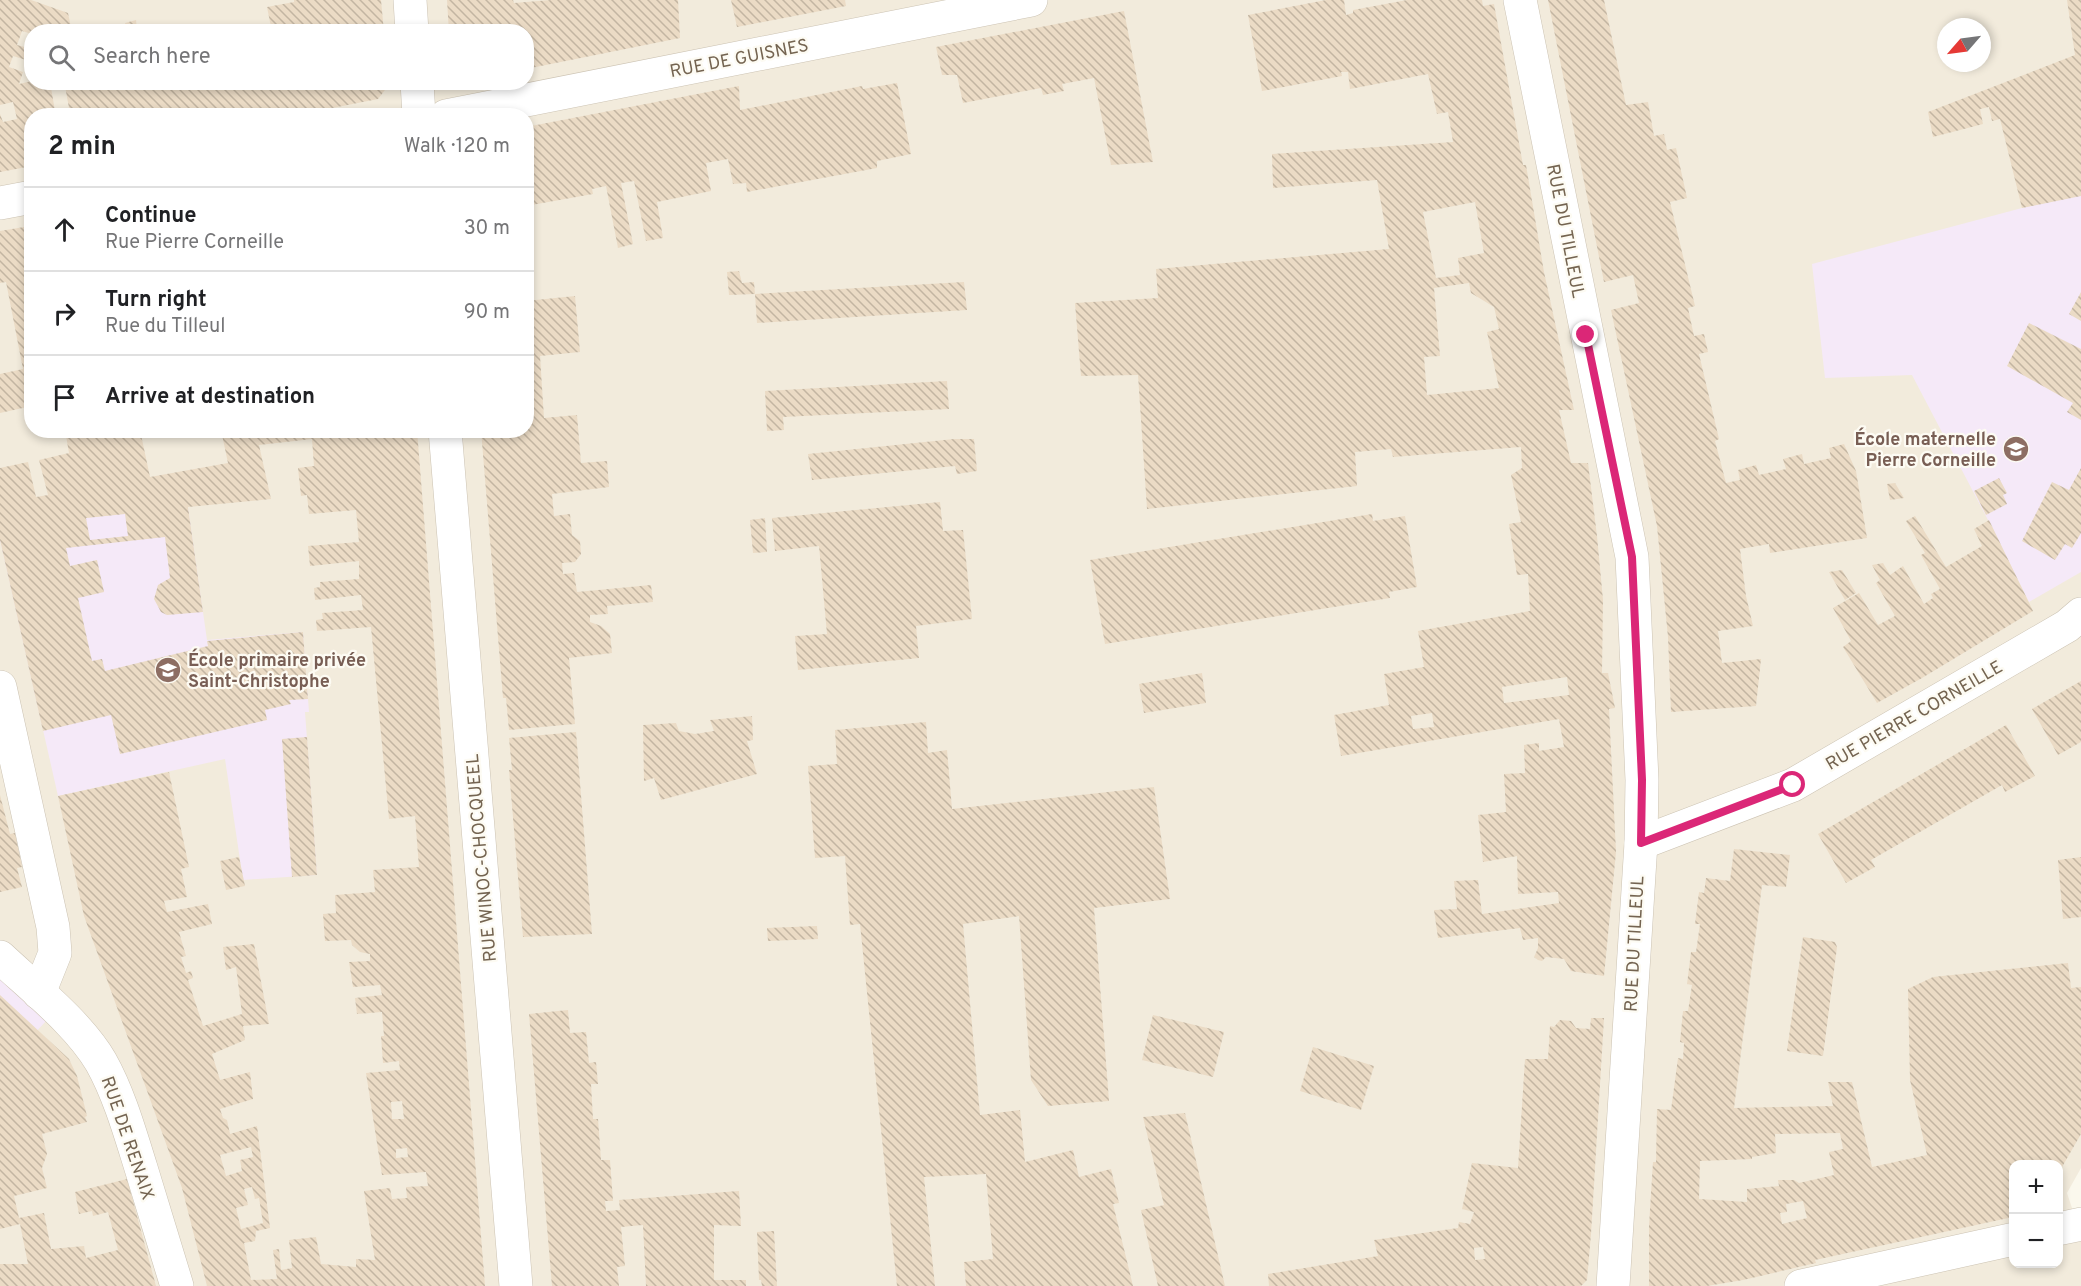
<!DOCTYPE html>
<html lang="en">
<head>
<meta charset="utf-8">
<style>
	:root { --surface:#fff; --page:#f6f6f6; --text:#202124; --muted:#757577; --line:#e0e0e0 }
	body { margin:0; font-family:Overpass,sans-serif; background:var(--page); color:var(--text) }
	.controls { position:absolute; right:18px; bottom:18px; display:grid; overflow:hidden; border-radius:12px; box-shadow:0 3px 9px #0003 }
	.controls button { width:54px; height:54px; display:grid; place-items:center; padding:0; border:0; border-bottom:2px solid var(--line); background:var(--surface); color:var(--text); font:30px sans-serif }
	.compass { position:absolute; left:1937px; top:18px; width:54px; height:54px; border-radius:50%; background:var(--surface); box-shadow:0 3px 9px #0003; rotate:242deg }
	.stop { position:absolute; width:18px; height:18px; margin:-14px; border:4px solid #db2777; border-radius:50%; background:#fff }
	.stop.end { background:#db2777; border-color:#fff; box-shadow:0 2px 6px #0008 }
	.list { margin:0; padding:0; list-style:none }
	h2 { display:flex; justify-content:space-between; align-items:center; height:78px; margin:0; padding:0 24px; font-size:26px }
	h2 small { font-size:20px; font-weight:400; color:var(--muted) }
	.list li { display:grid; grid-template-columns:39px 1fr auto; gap:18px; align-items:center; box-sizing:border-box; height:84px; padding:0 24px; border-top:2px solid var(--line) }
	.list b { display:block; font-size:22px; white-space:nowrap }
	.list p { margin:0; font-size:20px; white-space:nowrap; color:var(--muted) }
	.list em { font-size:20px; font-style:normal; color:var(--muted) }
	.icon { flex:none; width:33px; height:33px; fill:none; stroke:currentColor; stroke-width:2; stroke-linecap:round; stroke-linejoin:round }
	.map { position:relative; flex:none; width:2081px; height:1286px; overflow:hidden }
	.search { position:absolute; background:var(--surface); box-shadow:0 3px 9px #0003; left:24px; top:24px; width:510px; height:66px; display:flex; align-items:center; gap:15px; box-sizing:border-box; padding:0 21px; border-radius:24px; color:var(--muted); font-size:22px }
	.panel { position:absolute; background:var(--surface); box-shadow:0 3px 9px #0003; left:24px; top:108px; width:510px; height:330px; border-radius:24px }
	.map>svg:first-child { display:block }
	.residential { fill:#f2ebdc; fill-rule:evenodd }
	.education { fill:#f5e9f8 }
	.building { fill:url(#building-back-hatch); fill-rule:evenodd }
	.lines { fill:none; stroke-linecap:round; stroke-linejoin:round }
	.minor-casing { stroke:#ccc3b3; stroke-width:34 }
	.minor { stroke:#fff; stroke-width:33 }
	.route { stroke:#db2777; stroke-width:8 }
	.labels { text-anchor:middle; stroke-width:4.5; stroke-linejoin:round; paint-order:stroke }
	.street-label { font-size:18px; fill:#746451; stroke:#fdfbf3 }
	.education-label { font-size:18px; font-weight:bold; fill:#785e54; stroke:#fdfbf3; text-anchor:end }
</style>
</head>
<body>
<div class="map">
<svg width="2081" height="1286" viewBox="0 0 2081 1286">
	<defs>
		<pattern id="building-back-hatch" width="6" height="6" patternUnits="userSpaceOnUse" patternTransform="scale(1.5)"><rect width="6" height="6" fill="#ebdbc5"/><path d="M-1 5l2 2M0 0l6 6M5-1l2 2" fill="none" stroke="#c3b5a2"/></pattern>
	</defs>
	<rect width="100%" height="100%" fill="#fbf8ed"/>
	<path class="residential" d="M 0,0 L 2081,0 L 2081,1168 L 2067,1193 L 2081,1235 L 2081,1286 L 0,1286 ZM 1946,27 L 1982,27 L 1982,63 L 1946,63 ZM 32,32 L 526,32 L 526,82 L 32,82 ZM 32,116 L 526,116 L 526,430 L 32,430 ZM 2014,1164 L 2058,1164 L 2058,1264 L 2014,1264 Z"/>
	<g class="education">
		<path d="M 2081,195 L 2081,572 L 2029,602 L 1988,520 L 1912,375 L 1825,378 L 1812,264 L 2022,208 Z"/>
		<path d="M 188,507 L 207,640 L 303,632 L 309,712 L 305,712 L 317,875 L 243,880 L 225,759 L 58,796 L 0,540 L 0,527 Z"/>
		<path d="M 0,976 L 47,1020 L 0,1071 Z"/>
	</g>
	<g class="building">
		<path d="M 0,0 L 31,0 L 68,13 L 72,32 L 32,32 L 32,34 L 22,31 L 17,45 L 32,49 L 32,59 L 26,60 L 13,56 L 9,67 L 23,72 L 19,84 L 32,81 L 32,82 L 50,82 L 55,111 L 69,108 L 65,86 L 75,82 L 388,82 L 388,86 L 378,99 L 292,116 L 32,116 L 32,166 L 0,172 L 0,114 L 3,122 L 17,119 L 13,102 L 0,105 Z"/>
		<path d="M 294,0 L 381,0 L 384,32 L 272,32 L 267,7 L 294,2 Z"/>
		<path d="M 447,0 L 513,0 L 514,3 L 551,0 L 678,0 L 680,38 L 526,69 L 526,32 L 449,32 Z"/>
		<path d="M 731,0 L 845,0 L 846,6 L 737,27 Z"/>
		<path d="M 1326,0 L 1344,0 L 1346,15 L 1353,13 L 1353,10 L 1407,0 L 1482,0 L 1483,6 L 1494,4 L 1523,165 L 1526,165 L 1544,272 L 1574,410 L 1559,410 L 1571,463 L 1588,463 L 1597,536 L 1603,600 L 1602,673 L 1608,673 L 1615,708 L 1609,709 L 1616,852 L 1604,976 L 1571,971 L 1564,959 L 1546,957 L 1542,961 L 1538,960 L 1534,957 L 1538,948 L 1538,938 L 1523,940 L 1520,928 L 1438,938 L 1434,910 L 1457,909 L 1454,881 L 1478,880 L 1482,914 L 1559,903 L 1558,892 L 1518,894 L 1517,856 L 1483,862 L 1478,815 L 1506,812 L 1504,774 L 1525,773 L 1524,745 L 1539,743 L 1539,751 L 1564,747 L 1559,719 L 1341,756 L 1334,715 L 1389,705 L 1384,674 L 1424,667 L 1418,631 L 1530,611 L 1528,574 L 1517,575 L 1509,524 L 1521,522 L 1511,475 L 1522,468 L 1521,447 L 1393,457 L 1391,449 L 1355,452 L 1357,486 L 1147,509 L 1138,375 L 1081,376 L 1075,303 L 1158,298 L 1156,269 L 1389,249 L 1377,180 L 1273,188 L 1272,154 L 1453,142 L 1448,112 L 1437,114 L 1428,74 L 1350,89 L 1348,72 L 1341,72 L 1342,76 L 1262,91 L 1248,15 ZM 1475,202 L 1484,253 L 1458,258 L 1460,275 L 1436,278 L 1423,212 ZM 1469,283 L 1471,293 L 1494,307 L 1499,329 L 1487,332 L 1499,388 L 1427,395 L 1424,357 L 1440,356 L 1434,288 ZM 1567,677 L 1569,695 L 1504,703 L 1502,687 ZM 1432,713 L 1434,727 L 1413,729 L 1411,716 Z"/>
		<path d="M 1548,0 L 1604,0 L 1626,105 L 1648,102 L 1654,136 L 1664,134 L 1667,150 L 1676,148 L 1687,198 L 1670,202 L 1695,306 L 1688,308 L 1694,336 L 1704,334 L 1708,352 L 1699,354 L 1719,439 L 1715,441 L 1726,483 L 1740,480 L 1738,470 L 1756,465 L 1759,475 L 1786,469 L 1783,459 L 1802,454 L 1804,464 L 1831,458 L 1829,448 L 1844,444 L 1856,471 L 1867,538 L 1770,553 L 1769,544 L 1740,549 L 1746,596 L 1753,626 L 1718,631 L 1722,663 L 1761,659 L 1756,706 L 1671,712 L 1668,637 L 1657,526 L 1611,310 L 1639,303 L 1633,275 L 1604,282 Z"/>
		<path d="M 2067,0 L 2081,0 L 2081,196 L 2022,208 L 2000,119 L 1992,121 L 1989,107 L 1980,109 L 1983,124 L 1933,137 L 1928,112 L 2075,55 Z"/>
		<path d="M 1124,11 L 1153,162 L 1111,165 L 1094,78 L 1062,84 L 1064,91 L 1043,95 L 1041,88 L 963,103 L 957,75 L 942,75 L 936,47 Z"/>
		<path d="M 136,20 L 137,29 L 151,26 L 152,32 L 127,32 L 125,23 Z"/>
		<path d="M 897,83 L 911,154 L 877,161 L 877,168 L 747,192 L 746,183 L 733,184 L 728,159 L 706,163 L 711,191 L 657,202 L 663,238 L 646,241 L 634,181 L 621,183 L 633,244 L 618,248 L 606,186 L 592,189 L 593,194 L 526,206 L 526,127 L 739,86 L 740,110 L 862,86 L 863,89 Z"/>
		<path d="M 24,227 L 25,235 L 32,233 L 32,406 L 0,413 L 0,374 L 23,369 L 6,282 L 0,283 L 0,231 Z"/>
		<path d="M 739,271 L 742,283 L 754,282 L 755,294 L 729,295 L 727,272 Z"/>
		<path d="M 964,282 L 967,310 L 757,323 L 755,294 Z"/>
		<path d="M 2081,292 L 2081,321 L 2069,314 Z"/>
		<path d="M 575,296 L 580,352 L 540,356 L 544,418 L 577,415 L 581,463 L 607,461 L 609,487 L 552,494 L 554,516 L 570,514 L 572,535 L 580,541 L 581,554 L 575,562 L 562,563 L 563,574 L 574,573 L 577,592 L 651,585 L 653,602 L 607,606 L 608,614 L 590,615 L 590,622 L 601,626 L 610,634 L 612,653 L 569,658 L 575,724 L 509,730 L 506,698 L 503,698 L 481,430 L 526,430 L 526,301 Z"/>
		<path d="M 2029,323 L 2081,349 L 2081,420 L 2067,412 L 2073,403 L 2007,366 Z"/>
		<path d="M 947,381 L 949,409 L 783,417 L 784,430 L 767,431 L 765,391 Z"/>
		<path d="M 65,430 L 140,430 L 150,477 L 228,463 L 221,430 L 417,430 L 485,1286 L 207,1286 L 182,1188 L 84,916 L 58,796 L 169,772 L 189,867 L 181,869 L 187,897 L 164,901 L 167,912 L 208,904 L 212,924 L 179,932 L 186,956 L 181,957 L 186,973 L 191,971 L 193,978 L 188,980 L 203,1026 L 242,1014 L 236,967 L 226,970 L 223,947 L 254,944 L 269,1024 L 243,1026 L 245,1040 L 212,1054 L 220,1080 L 250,1072 L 253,1099 L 220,1109 L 223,1118 L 227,1120 L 230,1134 L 257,1126 L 270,1228 L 256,1231 L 255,1241 L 244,1243 L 251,1280 L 277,1279 L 273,1250 L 279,1249 L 281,1270 L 292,1268 L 289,1240 L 316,1237 L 321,1264 L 356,1267 L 356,1259 L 375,1260 L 364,1191 L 390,1188 L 392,1199 L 407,1198 L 406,1187 L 428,1186 L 426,1172 L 382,1175 L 366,1073 L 400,1070 L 399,1061 L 383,1063 L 381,1036 L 384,1036 L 382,1012 L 357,1014 L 355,998 L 382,995 L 380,985 L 353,987 L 349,962 L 370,961 L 370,954 L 360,952 L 352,945 L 351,940 L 325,941 L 323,914 L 336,913 L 335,895 L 375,892 L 373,870 L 419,867 L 415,816 L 389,819 L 371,627 L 317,631 L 316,620 L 323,619 L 322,613 L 363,610 L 361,595 L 315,600 L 314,588 L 320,587 L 320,582 L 359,579 L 359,561 L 310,566 L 308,546 L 359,542 L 356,510 L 309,514 L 307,495 L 301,496 L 298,468 L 314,466 L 312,439 L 259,445 L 271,499 L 188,507 L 203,612 L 167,615 L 161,612 L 154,599 L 158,585 L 170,578 L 165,537 L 66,548 L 70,566 L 97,560 L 104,592 L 78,598 L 92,661 L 102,659 L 105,671 L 208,646 L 207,641 L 303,632 L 308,699 L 289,700 L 291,704 L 265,710 L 267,720 L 120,754 L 111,715 L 43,731 L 0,540 L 0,468 L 28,462 L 36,497 L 48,495 L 39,460 L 69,453 ZM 125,514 L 128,536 L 90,540 L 86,518 ZM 402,1101 L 404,1119 L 392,1119 L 391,1102 ZM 251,1147 L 253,1157 L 240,1160 L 242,1171 L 226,1176 L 220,1155 ZM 407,1148 L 408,1157 L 396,1158 L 396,1149 ZM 252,1187 L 255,1199 L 259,1198 L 263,1223 L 241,1229 L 236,1208 L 248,1205 L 244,1189 Z"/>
		<path d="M 954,439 L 974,439 L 977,471 L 957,474 L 955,466 L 812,480 L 808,454 Z"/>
		<path d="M 2081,468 L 2081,533 L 2072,548 L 2065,544 L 2055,560 L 2022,541 L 2052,482 L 2069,490 Z"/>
		<path d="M 1999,478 L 2007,493 L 2003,495 L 2007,504 L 1986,515 L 1974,491 Z"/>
		<path d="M 1895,483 L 1904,498 L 1890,500 L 1887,484 Z"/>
		<path d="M 940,502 L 943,531 L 963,530 L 972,619 L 916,626 L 919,658 L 798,670 L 795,636 L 827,634 L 819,546 L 775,551 L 772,518 Z"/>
		<path d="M 1372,514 L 1373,521 L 1405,516 L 1417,587 L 1389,592 L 1390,598 L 1105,644 L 1090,560 Z"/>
		<path d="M 1915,516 L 1946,567 L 1982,546 L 1974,529 L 1989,520 L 2033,611 L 1922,678 L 1877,703 L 1843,647 L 1851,641 L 1833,608 L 1859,593 L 1878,625 L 1895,616 L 1876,583 L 1880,580 L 1872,565 L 1883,563 L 1890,575 L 1903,566 L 1924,604 L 1933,598 L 1931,594 L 1940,589 L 1921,555 L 1925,553 L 1906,521 Z"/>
		<path d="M 765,518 L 767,552 L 753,553 L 750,520 Z"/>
		<path d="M 1842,570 L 1856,593 L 1845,600 L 1829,572 Z"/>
		<path d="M 1202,673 L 1206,703 L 1144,713 L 1139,684 Z"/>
		<path d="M 2081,681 L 2081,742 L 2058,755 L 2032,709 Z"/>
		<path d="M 752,716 L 753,740 L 747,741 L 757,774 L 661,800 L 654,778 L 644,781 L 643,725 L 676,723 L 679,731 L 695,734 L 714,731 L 710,720 Z"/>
		<path d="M 926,722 L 928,753 L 947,750 L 952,809 L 1154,787 L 1170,899 L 1094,908 L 1109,1101 L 1048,1106 L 1031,1080 L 1019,916 L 963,924 L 980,1115 L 1020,1110 L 1025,1162 L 1073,1150 L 1079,1177 L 1111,1169 L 1119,1203 L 1113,1204 L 1133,1286 L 966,1286 L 964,1262 L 993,1259 L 986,1174 L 924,1177 L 935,1286 L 897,1286 L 860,924 L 850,925 L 845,856 L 815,858 L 808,766 L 837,764 L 835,730 Z"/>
		<path d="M 2006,725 L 2035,776 L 2005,792 L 2002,785 L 1871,860 L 1875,867 L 1846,883 L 1818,834 Z"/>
		<path d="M 576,732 L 592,934 L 523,937 L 509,770 L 512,770 L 509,738 Z"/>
		<path d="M 307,737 L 317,875 L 292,877 L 282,739 Z"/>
		<path d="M 0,795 L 10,834 L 15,833 L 22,867 L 17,868 L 22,887 L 0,892 Z"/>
		<path d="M 1734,849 L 1790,855 L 1786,887 L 1762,885 L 1734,1108 L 1833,1106 L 1828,1082 L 1852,1082 L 1872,1167 L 1927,1155 L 1910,1080 L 1908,989 L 1933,977 L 2068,963 L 2071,988 L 2081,987 L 2081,1134 L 2058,1174 L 2058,1164 L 2013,1164 L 2013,1217 L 1815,1260 L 1816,1263 L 1743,1280 L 1707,1286 L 1649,1286 L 1649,1226 L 1653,1162 L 1656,1162 L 1657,1109 L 1671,1110 L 1678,1058 L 1683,1059 L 1684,1043 L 1680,1042 L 1683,1011 L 1688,1011 L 1692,985 L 1687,984 L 1691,952 L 1696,952 L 1700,924 L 1695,924 L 1699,892 L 1704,893 L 1706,878 L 1730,881 ZM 1840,1133 L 1843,1149 L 1829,1152 L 1834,1175 L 1799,1183 L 1794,1180 L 1778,1180 L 1779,1186 L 1747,1189 L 1747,1202 L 1699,1199 L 1700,1161 L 1752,1159 L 1752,1157 L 1776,1153 L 1775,1134 ZM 1803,1201 L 1807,1218 L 1782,1224 L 1780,1213 L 1787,1212 L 1786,1204 Z"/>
		<path d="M 239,857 L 245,886 L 226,890 L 220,861 Z"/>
		<path d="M 2081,857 L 2081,917 L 2063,919 L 2058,860 Z"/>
		<path d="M 817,926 L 818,939 L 768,941 L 767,928 Z"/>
		<path d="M 1803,937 L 1835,942 L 1837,947 L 1823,1056 L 1787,1051 Z"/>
		<path d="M 0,995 L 69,1059 L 77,1076 L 87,1116 L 85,1117 L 87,1122 L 42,1134 L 47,1154 L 42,1168 L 47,1188 L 14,1196 L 19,1218 L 44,1213 L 51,1249 L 84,1246 L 86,1258 L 118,1250 L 108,1212 L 93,1216 L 92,1211 L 79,1214 L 75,1192 L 127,1179 L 156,1286 L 0,1286 L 0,1264 L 28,1264 L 20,1224 L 0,1229 Z"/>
		<path d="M 568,1010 L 570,1033 L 586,1032 L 589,1063 L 596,1062 L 598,1084 L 591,1084 L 593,1119 L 598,1119 L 601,1160 L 610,1160 L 613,1201 L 605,1201 L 606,1211 L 620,1210 L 619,1200 L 739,1191 L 741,1226 L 714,1225 L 714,1280 L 746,1280 L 746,1286 L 646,1286 L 643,1225 L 621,1227 L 625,1266 L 617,1267 L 619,1286 L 552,1286 L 529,1014 Z"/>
		<path d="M 1153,1015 L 1224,1032 L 1213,1077 L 1142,1060 Z"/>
		<path d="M 1591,1018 L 1604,1018 L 1591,1234 L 1587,1280 L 1581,1286 L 1269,1286 L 1268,1274 L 1378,1256 L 1374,1240 L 1458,1228 L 1459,1222 L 1470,1224 L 1474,1212 L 1462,1209 L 1472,1163 L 1518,1168 L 1525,1059 L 1548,1059 L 1550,1026 L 1554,1027 L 1560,1020 L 1571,1021 L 1576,1028 L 1590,1029 ZM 1483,1247 L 1485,1259 L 1475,1260 L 1474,1248 Z"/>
		<path d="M 1313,1047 L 1374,1066 L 1361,1110 L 1300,1091 Z"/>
		<path d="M 1185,1113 L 1225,1286 L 1158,1286 L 1141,1210 L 1164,1205 L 1143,1117 Z"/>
		<path d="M 774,1231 L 777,1286 L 762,1286 L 761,1280 L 759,1280 L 757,1232 Z"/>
	</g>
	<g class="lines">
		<g class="minor-casing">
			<g id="minor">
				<path d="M 410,0 L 412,32"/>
				<path d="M 1520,0 L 1632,557 L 1642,780 L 1641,843 L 1613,1286"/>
				<path d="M 417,82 L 419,116"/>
				<path d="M 446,116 L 1031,0"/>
				<path d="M 0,203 L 32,197"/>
				<path d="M 445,430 L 516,1286"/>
				<path d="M 0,687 L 53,927 L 55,953 L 39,993"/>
				<path d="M 1641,843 L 1793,785 L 2067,626 L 2081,614"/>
				<path d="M 0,957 C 32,987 79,1024 101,1062 C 119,1094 130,1133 141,1168 C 153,1207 165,1247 177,1286"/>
				<path d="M 2058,1229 L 2081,1224"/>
				<path d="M 1801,1286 L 2014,1239"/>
			</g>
		</g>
		<use href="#minor" class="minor"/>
	</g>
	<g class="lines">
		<path class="route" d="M 1586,335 L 1632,557 L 1642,780 L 1641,843 L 1793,785"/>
	</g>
	<defs>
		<g id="school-disc" transform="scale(1.35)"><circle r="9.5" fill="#8d6e63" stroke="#fdfbf3"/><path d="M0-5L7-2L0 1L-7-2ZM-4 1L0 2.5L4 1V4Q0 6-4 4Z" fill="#fff"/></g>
	</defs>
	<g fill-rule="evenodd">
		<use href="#school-disc" x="2016" y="449"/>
		<use href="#school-disc" x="168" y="670"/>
	</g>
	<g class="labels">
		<g class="street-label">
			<text transform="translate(739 58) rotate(-11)" y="6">RUE DE GUISNES</text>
			<text transform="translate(1566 231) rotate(79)" y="6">RUE DU TILLEUL</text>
			<text transform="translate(1914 715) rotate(-30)" y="6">RUE PIERRE CORNEILLE</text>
			<text transform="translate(481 858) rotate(-95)" y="6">RUE WINOC-CHOCQUEEL</text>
			<text transform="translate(1634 944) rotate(-87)" y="6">RUE DU TILLEUL</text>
			<text transform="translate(128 1138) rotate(71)" y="6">RUE DE RENAIX</text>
		</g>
		<g class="education-label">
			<text x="1996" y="445">École maternelle<tspan x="1996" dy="21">Pierre Corneille</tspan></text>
			<text x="188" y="666" text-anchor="start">École primaire privée<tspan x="188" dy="21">Saint-Christophe</tspan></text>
		</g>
	</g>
</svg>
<div class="controls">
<button>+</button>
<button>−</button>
</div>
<svg class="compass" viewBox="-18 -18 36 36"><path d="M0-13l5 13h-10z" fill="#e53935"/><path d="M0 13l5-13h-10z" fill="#757577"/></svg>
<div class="stop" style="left:1793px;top:785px"></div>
<div class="stop end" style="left:1586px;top:335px"></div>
<div class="search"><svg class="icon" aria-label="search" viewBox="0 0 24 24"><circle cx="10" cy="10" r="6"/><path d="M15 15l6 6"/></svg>Search here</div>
<section class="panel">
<h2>2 min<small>Walk · 120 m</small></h2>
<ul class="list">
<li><svg class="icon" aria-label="ahead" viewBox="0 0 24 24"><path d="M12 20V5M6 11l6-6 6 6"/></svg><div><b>Continue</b><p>Rue Pierre Corneille</p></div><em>30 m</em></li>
<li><svg class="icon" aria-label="right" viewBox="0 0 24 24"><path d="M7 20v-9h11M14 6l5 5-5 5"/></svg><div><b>Turn right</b><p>Rue du Tilleul</p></div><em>90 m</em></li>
<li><svg class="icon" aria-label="arrive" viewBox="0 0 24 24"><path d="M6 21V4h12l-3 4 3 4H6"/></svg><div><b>Arrive at destination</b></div></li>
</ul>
</section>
</div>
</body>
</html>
